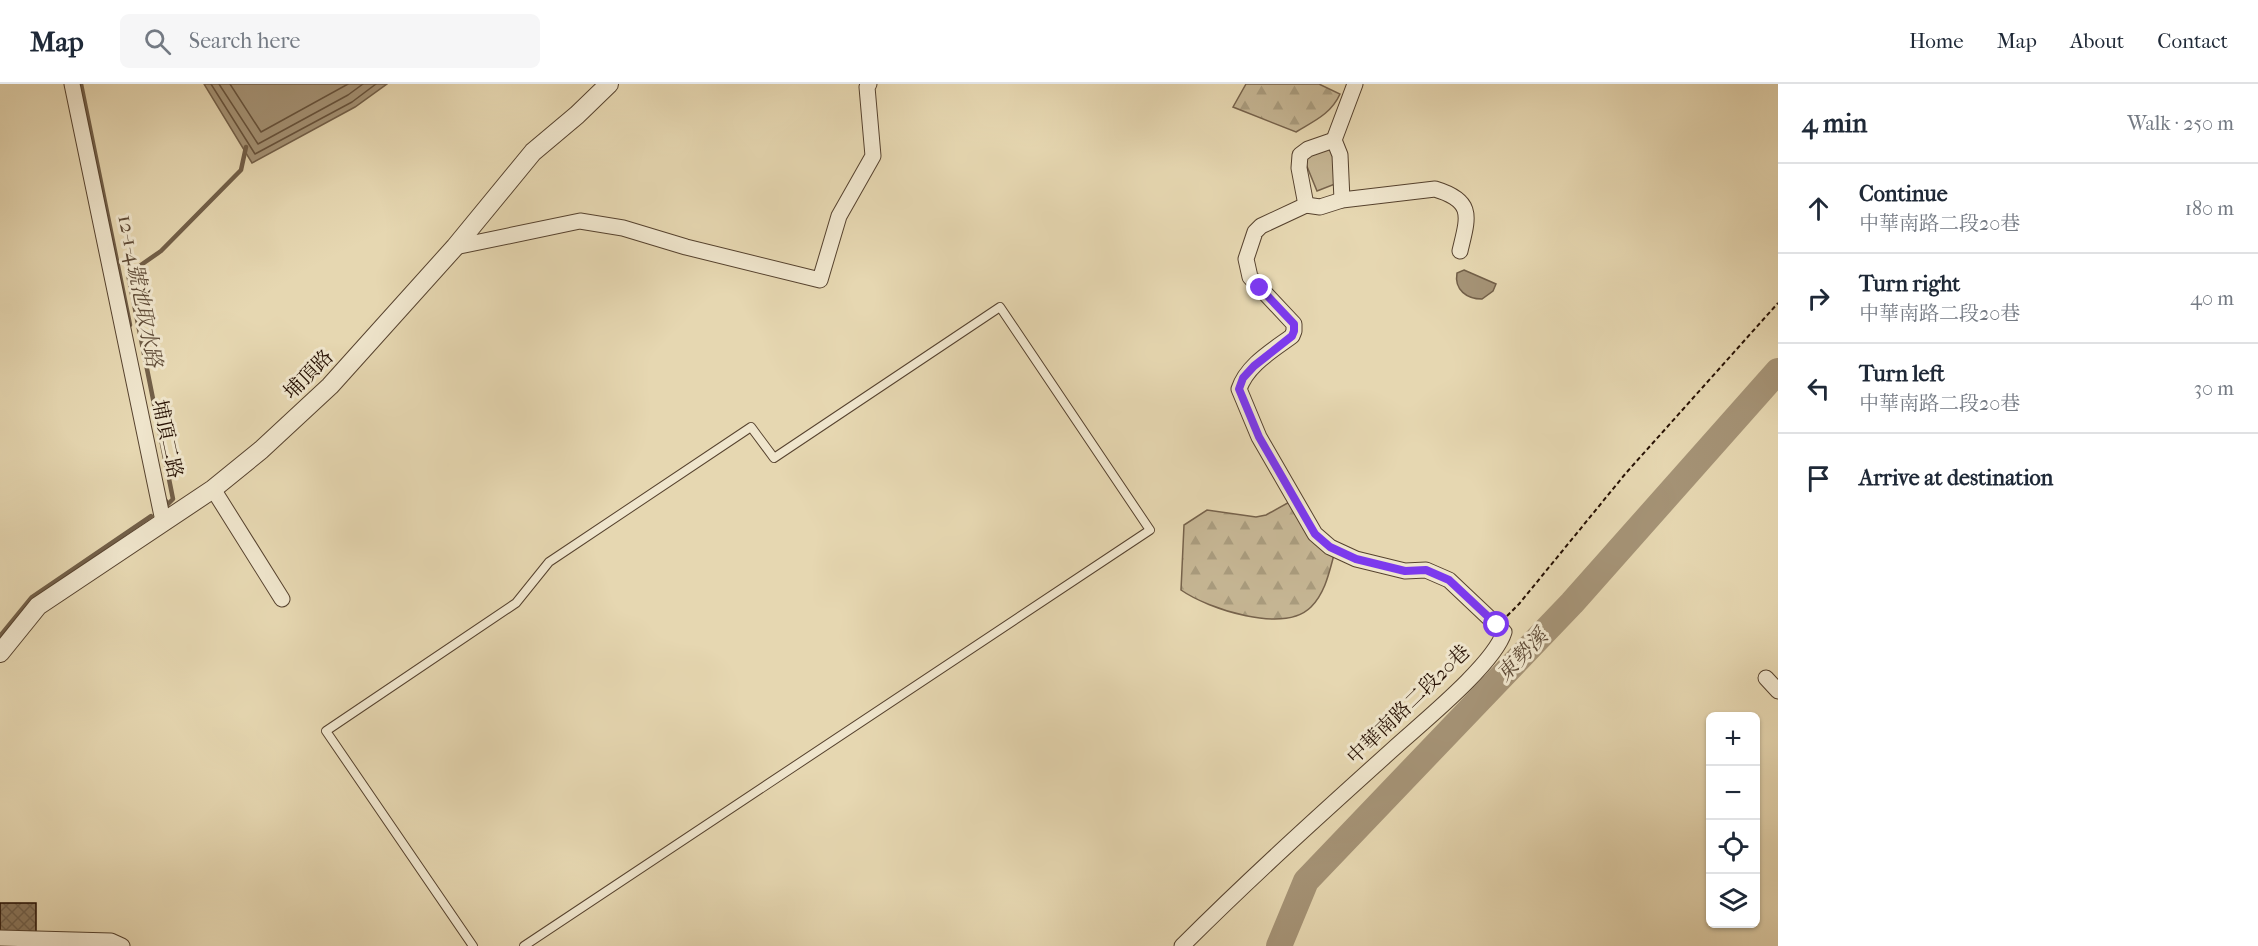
<!DOCTYPE html>
<html lang="en">
<head>
<meta charset="utf-8">
<style>
	:root { --surface:#fff; --page:#f6f6f7; --text:#1f2937; --muted:#747a83; --line:#e0e1e3 }
	body { margin:0; font-family:"IM FELL French Canon","Noto Serif TC",serif; background:var(--page); color:var(--text) }
	.controls { position:absolute; right:18px; bottom:18px; display:grid; overflow:hidden; border-radius:9px; box-shadow:0 2px 4px #0004 }
	.controls button { width:54px; height:54px; display:grid; place-items:center; padding:0; border:0; border-bottom:2px solid var(--line); background:var(--surface); color:var(--text); font:30px sans-serif }
	.stop { position:absolute; width:18px; height:18px; margin:-14px; border:4px solid #7c3aed; border-radius:50%; background:#fff }
	.stop.end { background:#7c3aed; border-color:#fff; box-shadow:0 2px 6px #0008 }
	.list { margin:0; padding:0; list-style:none }
	h2 { display:flex; justify-content:space-between; align-items:center; height:78px; margin:0; padding:0 24px; font-size:26px }
	h2 small { font-size:20px; font-weight:400; color:var(--muted) }
	.list li { display:grid; grid-template-columns:39px 1fr auto; gap:18px; align-items:center; box-sizing:border-box; height:90px; padding:0 24px; border-top:2px solid var(--line) }
	.list b { display:block; font-size:22px; white-space:nowrap }
	.list p { margin:0; font-size:20px; white-space:nowrap; color:var(--muted) }
	.list em { font-size:20px; font-style:normal; color:var(--muted) }
	.icon { flex:none; width:33px; height:33px; fill:none; stroke:currentColor; stroke-width:2; stroke-linecap:round; stroke-linejoin:round }
	.map { position:relative; flex:none; width:1778px; height:862px; overflow:hidden }
	header { display:flex; align-items:center; gap:36px; box-sizing:border-box; height:84px; padding:0 30px; background:var(--surface); border-bottom:2px solid var(--line) }
	header strong { font-size:28px }
	nav { display:flex; gap:33px; margin-inline-start:auto; font-size:21px }
	.search { width:420px; height:54px; background:var(--page); display:flex; align-items:center; gap:15px; box-sizing:border-box; padding:0 21px; border-radius:9px; color:var(--muted); font-size:22px }
	main { display:flex }
	aside { flex:1; background:var(--surface) }
	.map>svg:first-child { display:block }
	.grass { fill:#c5b593; stroke:#76624b; stroke-width:1.5 }
	.forest { fill:url(#forest-firs); stroke:#76624b; stroke-width:1.5 }
	.water { fill:#a59376; stroke:#725f48; stroke-width:1.5 }
	.lines { fill:none; stroke-linecap:round; stroke-linejoin:round }
	.shore { stroke:#66523c; stroke-width:1.5 }
	.stream { stroke:#725f48; stroke-width:4.5 }
	.river { stroke:#a59376; stroke-width:26 }
	.building { fill:url(#building-cross-hatch); stroke:#261003; stroke-width:1.5 }
	.service-casing { stroke:#56422e; stroke-width:10 }
	.minor-casing { stroke:#56422e; stroke-width:17 }
	.tertiary-casing { stroke:#56422e; stroke-width:20 }
	.path { stroke:#261003; stroke-width:2; stroke-dasharray:4.5 3; stroke-linecap:butt }
	.service { stroke:#efe5cc; stroke-width:8 }
	.minor { stroke:#efe5cc; stroke-width:15 }
	.tertiary { stroke:#efe5cc; stroke-width:18 }
	.route { stroke:#7c3aed; stroke-width:8 }
	.labels { text-anchor:middle; stroke-width:6; stroke-linejoin:round; paint-order:stroke }
	.street-label { font-size:20px; fill:#261003; stroke:#efe5cc }
	.water-label { font-size:21px; font-style:italic; fill:#5f4b37; stroke:#efe5cc }
</style>
</head>
<body>
<header>
<strong>Map</strong>
<div class="search"><svg class="icon" aria-label="search" viewBox="0 0 24 24"><circle cx="10" cy="10" r="6"/><path d="M15 15l6 6"/></svg>Search here</div>
<nav><a>Home</a><a>Map</a><a>About</a><a>Contact</a></nav>
</header>
<main>
<div class="map">
<svg width="1778" height="862" viewBox="0 0 1778 862">
	<defs>
		<pattern id="forest-firs" width="22" height="20" patternUnits="userSpaceOnUse" patternTransform="scale(1.5)"><rect width="22" height="20" fill="#c5b593"/><path d="M5 1l3.5 6h-7zM16 11l3.5 6h-7z" fill="#a99b7d"/></pattern>
		<pattern id="building-cross-hatch" width="8" height="8" patternUnits="userSpaceOnUse" patternTransform="scale(1.5)"><rect width="8" height="8" fill="#8a775d"/><path d="M0 0l8 8M0 8l8-8" fill="none" stroke="#71604b"/></pattern>
	</defs>
	<rect width="100%" height="100%" fill="#e6d7b1"/>
	<filter id="stains"><feTurbulence type="fractalNoise" baseFrequency=".00333" numOctaves="4"/><feColorMatrix values="0 0 0 0 .2 0 0 0 0 .09 0 0 0 0 .02 0 0 0 .5 -.17"/></filter>
	<radialGradient id="worn" r=".72"><stop offset=".6" stop-color="#630" stop-opacity="0"/><stop offset="1" stop-color="#630" stop-opacity=".3"/></radialGradient>
	<path class="grass" d="M 1334,50 L 1335,100 L 1317,107 L 1306,80 L 1304,67 Z"/>
	<g class="forest">
		<path d="M 1246,0 L 1319,0 L 1340,10 C 1331,30 1314,37 1296,48 L 1233,23 Z"/>
		<path d="M 1293,416 L 1336,464 C 1330,483 1327,507 1311,523 C 1284,550 1208,525 1181,506 L 1184,441 L 1207,426 L 1256,433 L 1266,431 Z"/>
	</g>
	<g class="water">
		<path d="M 204,0 L 387,0 L 355,23 L 252,79 Z"/>
		<path d="M 1464,186 L 1496,200 L 1493,207 L 1482,215 C 1467,215 1454,206 1457,189 Z"/>
	</g>
	<g class="lines">
		<g class="shore">
			<path d="M 211,0 L 255,70 L 352,18 L 376,0"/>
			<path d="M 219,0 L 258,60 L 348,11 L 363,0"/>
			<path d="M 230,0 L 261,48 L 348,0"/>
		</g>
		<g class="stream">
			<path d="M 81,0 L 130,241"/>
			<path d="M 166,417 L 167,421 L 173,415 L 128,190 L 161,167 L 241,86 L 246,63"/>
			<path d="M 0,552 L 32,513 L 151,432"/>
		</g>
		<path class="river" d="M 1279,862 L 1306,797 L 1572,519 L 1778,287"/>
	</g>
	<path class="building" d="M 0,819 L 36,819 L 36,852 L 0,851 Z"/>
	<g class="lines">
		<g class="service-casing">
			<path id="service" d="M 473,862 L 326,647 L 516,519 L 549,478 L 751,343 L 774,374 L 1000,223 L 1150,446 L 524,862"/>
		</g>
		<g class="minor-casing">
			<g id="minor">
				<path d="M 72,0 L 163,437"/>
				<path d="M 1342,116 L 1340,71 L 1334,56 L 1355,0"/>
				<path d="M 1306,121 L 1320,123 L 1342,116 L 1435,105 C 1475,117 1468,133 1460,167"/>
				<path d="M 1306,121 L 1299,84 L 1300,71 L 1308,65 L 1334,56"/>
				<path d="M 455,163 L 580,137 L 623,144 L 686,163 L 820,196 L 839,132 L 873,72 L 867,3 L 869,0"/>
				<path d="M 213,405 L 282,515"/>
				<path d="M 1766,594 L 1778,607"/>
				<path d="M 0,854 L 111,857 L 122,862"/>
				<path d="M 1182,862 C 1250,794 1321,730 1392,666 C 1419,641 1494,581 1504,548 L 1449,496 L 1426,486 L 1405,487 L 1356,475 L 1330,463 L 1315,450 L 1259,353 L 1239,305 C 1247,281 1272,267 1292,252 L 1294,247 L 1294,240 L 1250,193 L 1246,175 L 1255,148 L 1261,142 L 1306,121"/>
			</g>
		</g>
		<g class="tertiary-casing">
			<path id="tertiary" d="M 0,569 L 38,522 L 213,405 L 261,366 L 330,302 L 455,163 L 533,68 L 577,31 L 609,0"/>
		</g>
		<path class="path" d="M 1507,532 L 1519,520 L 1626,389 L 1778,219"/>
		<use href="#service" class="service"/>
		<use href="#minor" class="minor"/>
		<use href="#tertiary" class="tertiary"/>
	</g>
	<g class="lines">
		<path class="route" d="M 1260,204 L 1294,240 L 1294,247 L 1292,252 L 1254,282 L 1243,294 L 1239,305 L 1259,353 L 1315,450 L 1330,463 L 1356,475 L 1405,487 L 1426,486 L 1449,496 L 1497,541"/>
	</g>
	<g class="labels">
		<g class="street-label">
			<text transform="translate(308 290) rotate(-45)" y="7">埔頂路</text>
			<text transform="translate(168 355) rotate(78)" y="7">埔頂二路</text>
			<text transform="translate(1408 620) rotate(-44)" y="7">中華南路二段20巷</text>
		</g>
		<g class="water-label">
			<text transform="translate(140 207) rotate(79)" y="7">12-1-4號池取水路</text>
			<text transform="translate(1522 571) rotate(-46)" y="7">東勢溪</text>
		</g>
	</g>
	<rect width="100%" height="100%" filter="url(#stains)"/>
	<rect width="100%" height="100%" fill="url(#worn)"/>
</svg>
<div class="controls">
<button>+</button>
<button>−</button>
<button><svg class="icon" aria-label="locate" viewBox="0 0 24 24"><circle cx="12" cy="12" r="6"/><path d="M12 2v4M12 18v4M2 12h4M18 12h4"/></svg></button>
<button><svg class="icon" aria-label="layers" viewBox="0 0 24 24"><path d="M12 4l9 5-9 5-9-5zM3 14l9 5 9-5"/></svg></button>
</div>
<div class="stop" style="left:1497px;top:541px"></div>
<div class="stop end" style="left:1260px;top:204px"></div>
</div>
<aside>
<h2>4 min<small>Walk · 250 m</small></h2>
<ul class="list">
<li><svg class="icon" aria-label="ahead" viewBox="0 0 24 24"><path d="M12 20V5M6 11l6-6 6 6"/></svg><div><b>Continue</b><p>中華南路二段20巷</p></div><em>180 m</em></li>
<li><svg class="icon" aria-label="right" viewBox="0 0 24 24"><path d="M7 20v-9h11M14 6l5 5-5 5"/></svg><div><b>Turn right</b><p>中華南路二段20巷</p></div><em>40 m</em></li>
<li><svg class="icon" aria-label="left" viewBox="0 0 24 24"><path d="M17 20v-9H6M10 6l-5 5 5 5"/></svg><div><b>Turn left</b><p>中華南路二段20巷</p></div><em>30 m</em></li>
<li><svg class="icon" aria-label="arrive" viewBox="0 0 24 24"><path d="M6 21V4h12l-3 4 3 4H6"/></svg><div><b>Arrive at destination</b></div></li>
</ul>
</aside>
</main>
</body>
</html>
